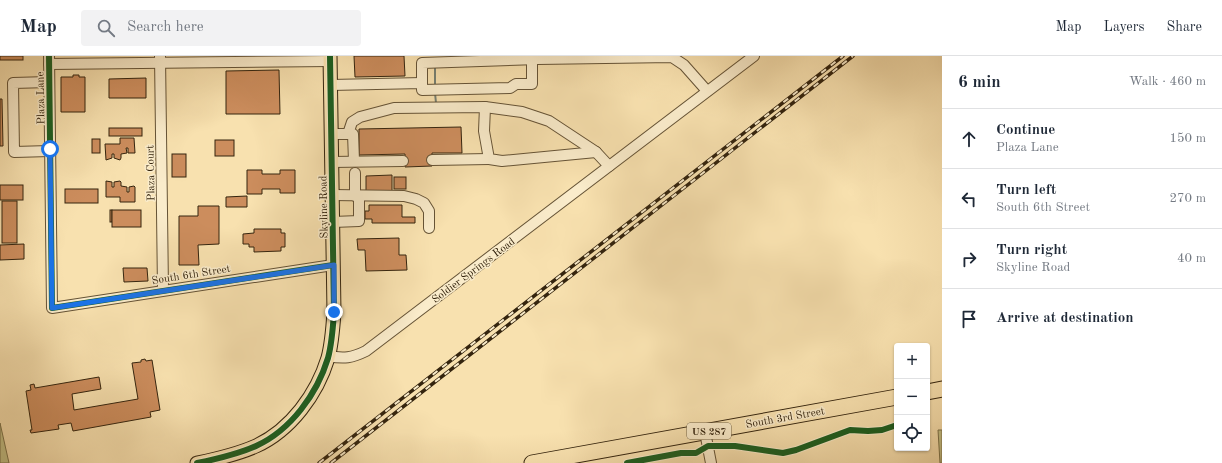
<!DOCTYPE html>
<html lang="en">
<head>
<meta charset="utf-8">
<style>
	:root { --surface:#fff; --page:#f2f2f3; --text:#1f2937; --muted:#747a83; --line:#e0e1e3 }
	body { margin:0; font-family:"Old Standard TT",serif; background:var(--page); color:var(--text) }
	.controls { position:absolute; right:12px; bottom:12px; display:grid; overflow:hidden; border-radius:4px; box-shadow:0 1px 3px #0004 }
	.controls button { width:36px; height:36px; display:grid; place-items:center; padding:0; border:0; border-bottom:1px solid var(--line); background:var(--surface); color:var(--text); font:20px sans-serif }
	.stop { position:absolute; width:12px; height:12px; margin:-9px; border:3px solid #1a73e8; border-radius:50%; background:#fff }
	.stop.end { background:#1a73e8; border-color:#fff; box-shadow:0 1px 4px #0008 }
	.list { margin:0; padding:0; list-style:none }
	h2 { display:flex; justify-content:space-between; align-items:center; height:52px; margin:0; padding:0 16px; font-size:17px }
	h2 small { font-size:13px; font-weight:400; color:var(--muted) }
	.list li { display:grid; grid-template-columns:26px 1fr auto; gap:12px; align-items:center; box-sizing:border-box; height:60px; padding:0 16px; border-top:1px solid var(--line) }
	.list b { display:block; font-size:15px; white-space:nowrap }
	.list p { margin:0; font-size:13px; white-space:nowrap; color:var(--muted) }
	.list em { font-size:13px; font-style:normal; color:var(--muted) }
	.icon { flex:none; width:22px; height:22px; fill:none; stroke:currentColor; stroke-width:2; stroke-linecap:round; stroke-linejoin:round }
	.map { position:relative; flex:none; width:942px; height:407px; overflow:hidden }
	header { display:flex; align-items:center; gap:24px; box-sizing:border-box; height:56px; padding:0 20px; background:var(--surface); border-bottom:1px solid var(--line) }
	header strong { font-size:19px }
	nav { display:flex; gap:22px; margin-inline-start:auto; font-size:14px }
	.search { width:280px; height:36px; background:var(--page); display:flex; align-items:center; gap:10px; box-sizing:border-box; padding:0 14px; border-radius:4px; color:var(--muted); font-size:15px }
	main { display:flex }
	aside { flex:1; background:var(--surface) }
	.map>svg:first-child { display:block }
	.green { fill:#c3c187; stroke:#7c724a }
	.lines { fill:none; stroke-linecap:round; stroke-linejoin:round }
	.stream { stroke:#757f72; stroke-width:2 }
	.building { fill:#cc8d5d; stroke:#34240e }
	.minor-casing { stroke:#655336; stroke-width:12 }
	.major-casing { stroke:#34240e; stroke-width:15 }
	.highway-casing { stroke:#34240e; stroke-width:17 }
	.minor { stroke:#faeccb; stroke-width:10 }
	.major { stroke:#f8e1af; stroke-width:13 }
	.highway { stroke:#f8e1af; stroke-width:15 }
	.rail-casing { stroke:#34240e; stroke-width:3.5 }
	.rail { stroke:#faeccb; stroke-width:2; stroke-dasharray:6; stroke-linecap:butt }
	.cycleway-casing { stroke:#faeccb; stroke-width:8 }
	.cycleway { stroke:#1b5e20; stroke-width:6 }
	.route { stroke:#1a73e8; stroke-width:5 }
	.labels { text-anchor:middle; stroke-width:3; stroke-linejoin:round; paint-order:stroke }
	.shield { fill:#faeccb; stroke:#6f6047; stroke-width:1 }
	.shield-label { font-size:10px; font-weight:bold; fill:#34240e }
	.street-label { font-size:11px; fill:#34240e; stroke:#faeccb }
</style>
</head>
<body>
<header>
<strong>Map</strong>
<div class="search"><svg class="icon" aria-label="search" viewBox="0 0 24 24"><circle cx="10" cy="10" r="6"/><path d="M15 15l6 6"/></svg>Search here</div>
<nav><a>Map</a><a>Layers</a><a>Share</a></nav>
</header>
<main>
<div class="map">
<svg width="942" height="407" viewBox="0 0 942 407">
	<rect width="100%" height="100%" fill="#f8e1af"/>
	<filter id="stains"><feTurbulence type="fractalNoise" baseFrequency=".005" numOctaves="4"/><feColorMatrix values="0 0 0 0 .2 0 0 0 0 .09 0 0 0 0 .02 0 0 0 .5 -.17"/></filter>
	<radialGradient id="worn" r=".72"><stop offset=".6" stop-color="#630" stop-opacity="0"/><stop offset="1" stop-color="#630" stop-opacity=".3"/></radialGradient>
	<g class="green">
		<path d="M 0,367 L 9,407 L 0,407 Z"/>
		<path d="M 938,374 L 942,374 L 942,407 L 940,407 Z"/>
	</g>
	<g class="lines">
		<g class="stream">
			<path d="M 435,9 L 435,31"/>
			<path d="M 435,37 L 436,47"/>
		</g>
	</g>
	<g class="building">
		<rect x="0" y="0" width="23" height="4"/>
		<path d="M 354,0 L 404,0 L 405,20 L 355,21 Z"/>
		<path d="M 279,14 L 280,58 L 226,58 L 226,15 Z"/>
		<path d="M 73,19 L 79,19 L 79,21 L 85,21 L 85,56 L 61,56 L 61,21 L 73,21 Z"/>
		<path d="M 146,22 L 146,42 L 109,42 L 109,23 Z"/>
		<path d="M 0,43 L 2,43 L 3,90 L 0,90 Z"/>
		<path d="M 461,71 L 462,97 L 432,97 L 432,110 L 405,111 L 405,98 L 359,99 L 359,73 Z"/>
		<rect x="109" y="72" width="33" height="8"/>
		<path d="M 120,82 L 134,82 L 135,97 L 128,97 L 128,92 L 126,92 L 127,97 L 121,98 L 121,102 L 120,104 L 114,102 L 114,98 L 112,98 L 112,102 L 106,104 L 105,88 L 120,88 Z"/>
		<rect x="92" y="83" width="8" height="14"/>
		<rect x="215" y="84" width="19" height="16"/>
		<rect x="172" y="98" width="14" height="23"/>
		<path d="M 247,114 L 262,114 L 262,118 L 280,118 L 280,114 L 295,114 L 295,137 L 280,137 L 280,133 L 262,133 L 262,138 L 247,138 Z"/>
		<path d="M 392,119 L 392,136 L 366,136 L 366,120 Z"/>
		<rect x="394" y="121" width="12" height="12"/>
		<path d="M 106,125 L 112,126 L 112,131 L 114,131 L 114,126 L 120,125 L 121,126 L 121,130 L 127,131 L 127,136 L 129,136 L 129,131 L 134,130 L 135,131 L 135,146 L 120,146 L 120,141 L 106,141 Z"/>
		<rect x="0" y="129" width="23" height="15"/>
		<rect x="65" y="133" width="33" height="14"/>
		<path d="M 247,140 L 247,151 L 226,151 L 226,141 Z"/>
		<rect x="2" y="145" width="15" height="42"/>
		<path d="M 369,149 L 402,149 L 402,161 L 415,161 L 415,167 L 372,167 L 372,163 L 365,163 L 365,155 L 369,155 Z"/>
		<path d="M 198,150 L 219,150 L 219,188 L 198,189 L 199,209 L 179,209 L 179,160 L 198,160 Z"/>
		<rect x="110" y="154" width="2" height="12"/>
		<rect x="112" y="154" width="29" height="17"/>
		<path d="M 254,173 L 281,173 L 281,177 L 285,177 L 285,191 L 281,191 L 281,195 L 254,196 L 254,191 L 249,191 L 249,188 L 243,188 L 243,178 L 254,177 Z"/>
		<path d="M 399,182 L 399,199 L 406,199 L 407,214 L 366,215 L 365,194 L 358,194 L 357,183 Z"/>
		<path d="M 24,188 L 24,203 L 0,204 L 0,189 Z"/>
		<path d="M 123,212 L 147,212 L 148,225 L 124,226 Z"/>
		<path d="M 145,303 L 146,305 L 152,304 L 160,354 L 150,356 L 151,361 L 73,375 L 71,367 L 58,369 L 59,373 L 31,377 L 30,374 L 32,374 L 26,335 L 31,334 L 30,329 L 34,328 L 35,332 L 99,321 L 101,333 L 72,338 L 74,354 L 138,343 L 132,307 L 141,306 L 141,304 Z"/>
	</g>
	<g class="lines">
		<g class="minor-casing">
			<g id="minor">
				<path d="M 49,0 L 52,252 L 333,209"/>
				<path d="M 160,0 L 163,234"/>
				<path d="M 49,8 L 331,5"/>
				<path d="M 49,26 L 13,27 L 14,96 L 50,95"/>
				<path d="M 422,27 L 422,7 L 538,3 L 672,1 L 684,9 L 707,35"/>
				<path d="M 331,29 L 422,27 L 422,34 L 510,32 L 516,28 L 532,28 L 532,0"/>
				<path d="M 485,51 L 484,75 L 489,103 L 502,105 L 596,96"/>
				<path d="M 332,78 L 353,78 L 354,105"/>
				<path d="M 348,78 L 352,66 L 360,61 L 394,52 L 485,51 L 522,56 L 549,65 L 596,96 L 609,110"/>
				<path d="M 432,104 L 489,103"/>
				<path d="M 332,106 L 403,105"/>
				<path d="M 333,139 L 404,140 L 416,143 L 424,147 L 429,155 L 429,172"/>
				<path d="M 355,140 L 355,117"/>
				<path d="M 333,166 L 359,165 L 359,140"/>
				<path d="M 328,300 C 344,303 352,302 366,295 L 754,0"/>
				<path d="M 705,376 L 711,407"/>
			</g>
		</g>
		<g class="major-casing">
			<path id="major" d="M 197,407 C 217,403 238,398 256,390 C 291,374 317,338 328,302 C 332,287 333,271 334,256 L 330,0"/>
		</g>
		<g class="highway-casing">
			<g id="highway">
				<path d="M 927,336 L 942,333"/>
				<path d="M 532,407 L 897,341"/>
			</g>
		</g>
		<use href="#minor" class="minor"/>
		<use href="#major" class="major"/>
		<use href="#highway" class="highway"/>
		<g class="rail-casing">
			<g id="rail">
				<path d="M 319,407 L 843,0"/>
				<path d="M 331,407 L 853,0"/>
			</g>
		</g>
		<use href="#rail" class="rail"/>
		<g class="cycleway-casing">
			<g id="cycleway">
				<path d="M 49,0 L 52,252 L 333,209"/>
				<path d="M 197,407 C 217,403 238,398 256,390 C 291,374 317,338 328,302 C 332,287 333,271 334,256 L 330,0"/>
				<path d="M 627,407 L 681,397 L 696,397 L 708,390 L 735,390 L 783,397 L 796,394 L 850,374 L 868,375 L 882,374 L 897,369"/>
			</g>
		</g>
		<use href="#cycleway" class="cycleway"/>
	</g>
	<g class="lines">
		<path class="route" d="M 50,93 L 52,252 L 334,209 L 334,256"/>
	</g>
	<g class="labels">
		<rect class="shield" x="687" y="367" width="44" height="16" rx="3"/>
		<g class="shield-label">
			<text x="709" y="379">US 287</text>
		</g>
		<g class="street-label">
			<text transform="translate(40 42) rotate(-91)" y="4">Plaza Lane</text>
			<text transform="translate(150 117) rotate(-91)" y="4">Plaza Court</text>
			<text transform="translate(323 151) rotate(-91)" y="4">Skyline Road</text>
			<text transform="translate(473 214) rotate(-37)" y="4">Soldier Springs Road</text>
			<text transform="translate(191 218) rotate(-9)" y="4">South 6th Street</text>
			<text transform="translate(785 361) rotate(-10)" y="4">South 3rd Street</text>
		</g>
	</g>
	<rect width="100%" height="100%" filter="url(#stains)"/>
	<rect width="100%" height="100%" fill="url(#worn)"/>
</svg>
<div class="controls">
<button>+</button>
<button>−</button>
<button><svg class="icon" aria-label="locate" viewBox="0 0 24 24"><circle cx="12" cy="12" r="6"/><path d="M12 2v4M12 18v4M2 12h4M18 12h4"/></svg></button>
</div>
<div class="stop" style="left:50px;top:93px"></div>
<div class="stop end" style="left:334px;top:256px"></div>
</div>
<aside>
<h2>6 min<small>Walk · 460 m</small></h2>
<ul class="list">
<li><svg class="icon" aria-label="ahead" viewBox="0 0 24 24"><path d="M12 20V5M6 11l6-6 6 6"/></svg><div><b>Continue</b><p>Plaza Lane</p></div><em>150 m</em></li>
<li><svg class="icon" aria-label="left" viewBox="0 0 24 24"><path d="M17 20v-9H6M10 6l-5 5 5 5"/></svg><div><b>Turn left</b><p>South 6th Street</p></div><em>270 m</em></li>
<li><svg class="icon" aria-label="right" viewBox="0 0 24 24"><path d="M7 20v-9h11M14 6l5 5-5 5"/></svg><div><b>Turn right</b><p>Skyline Road</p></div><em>40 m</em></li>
<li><svg class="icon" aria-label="arrive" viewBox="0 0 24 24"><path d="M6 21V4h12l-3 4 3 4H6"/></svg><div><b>Arrive at destination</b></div></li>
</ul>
</aside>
</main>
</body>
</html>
